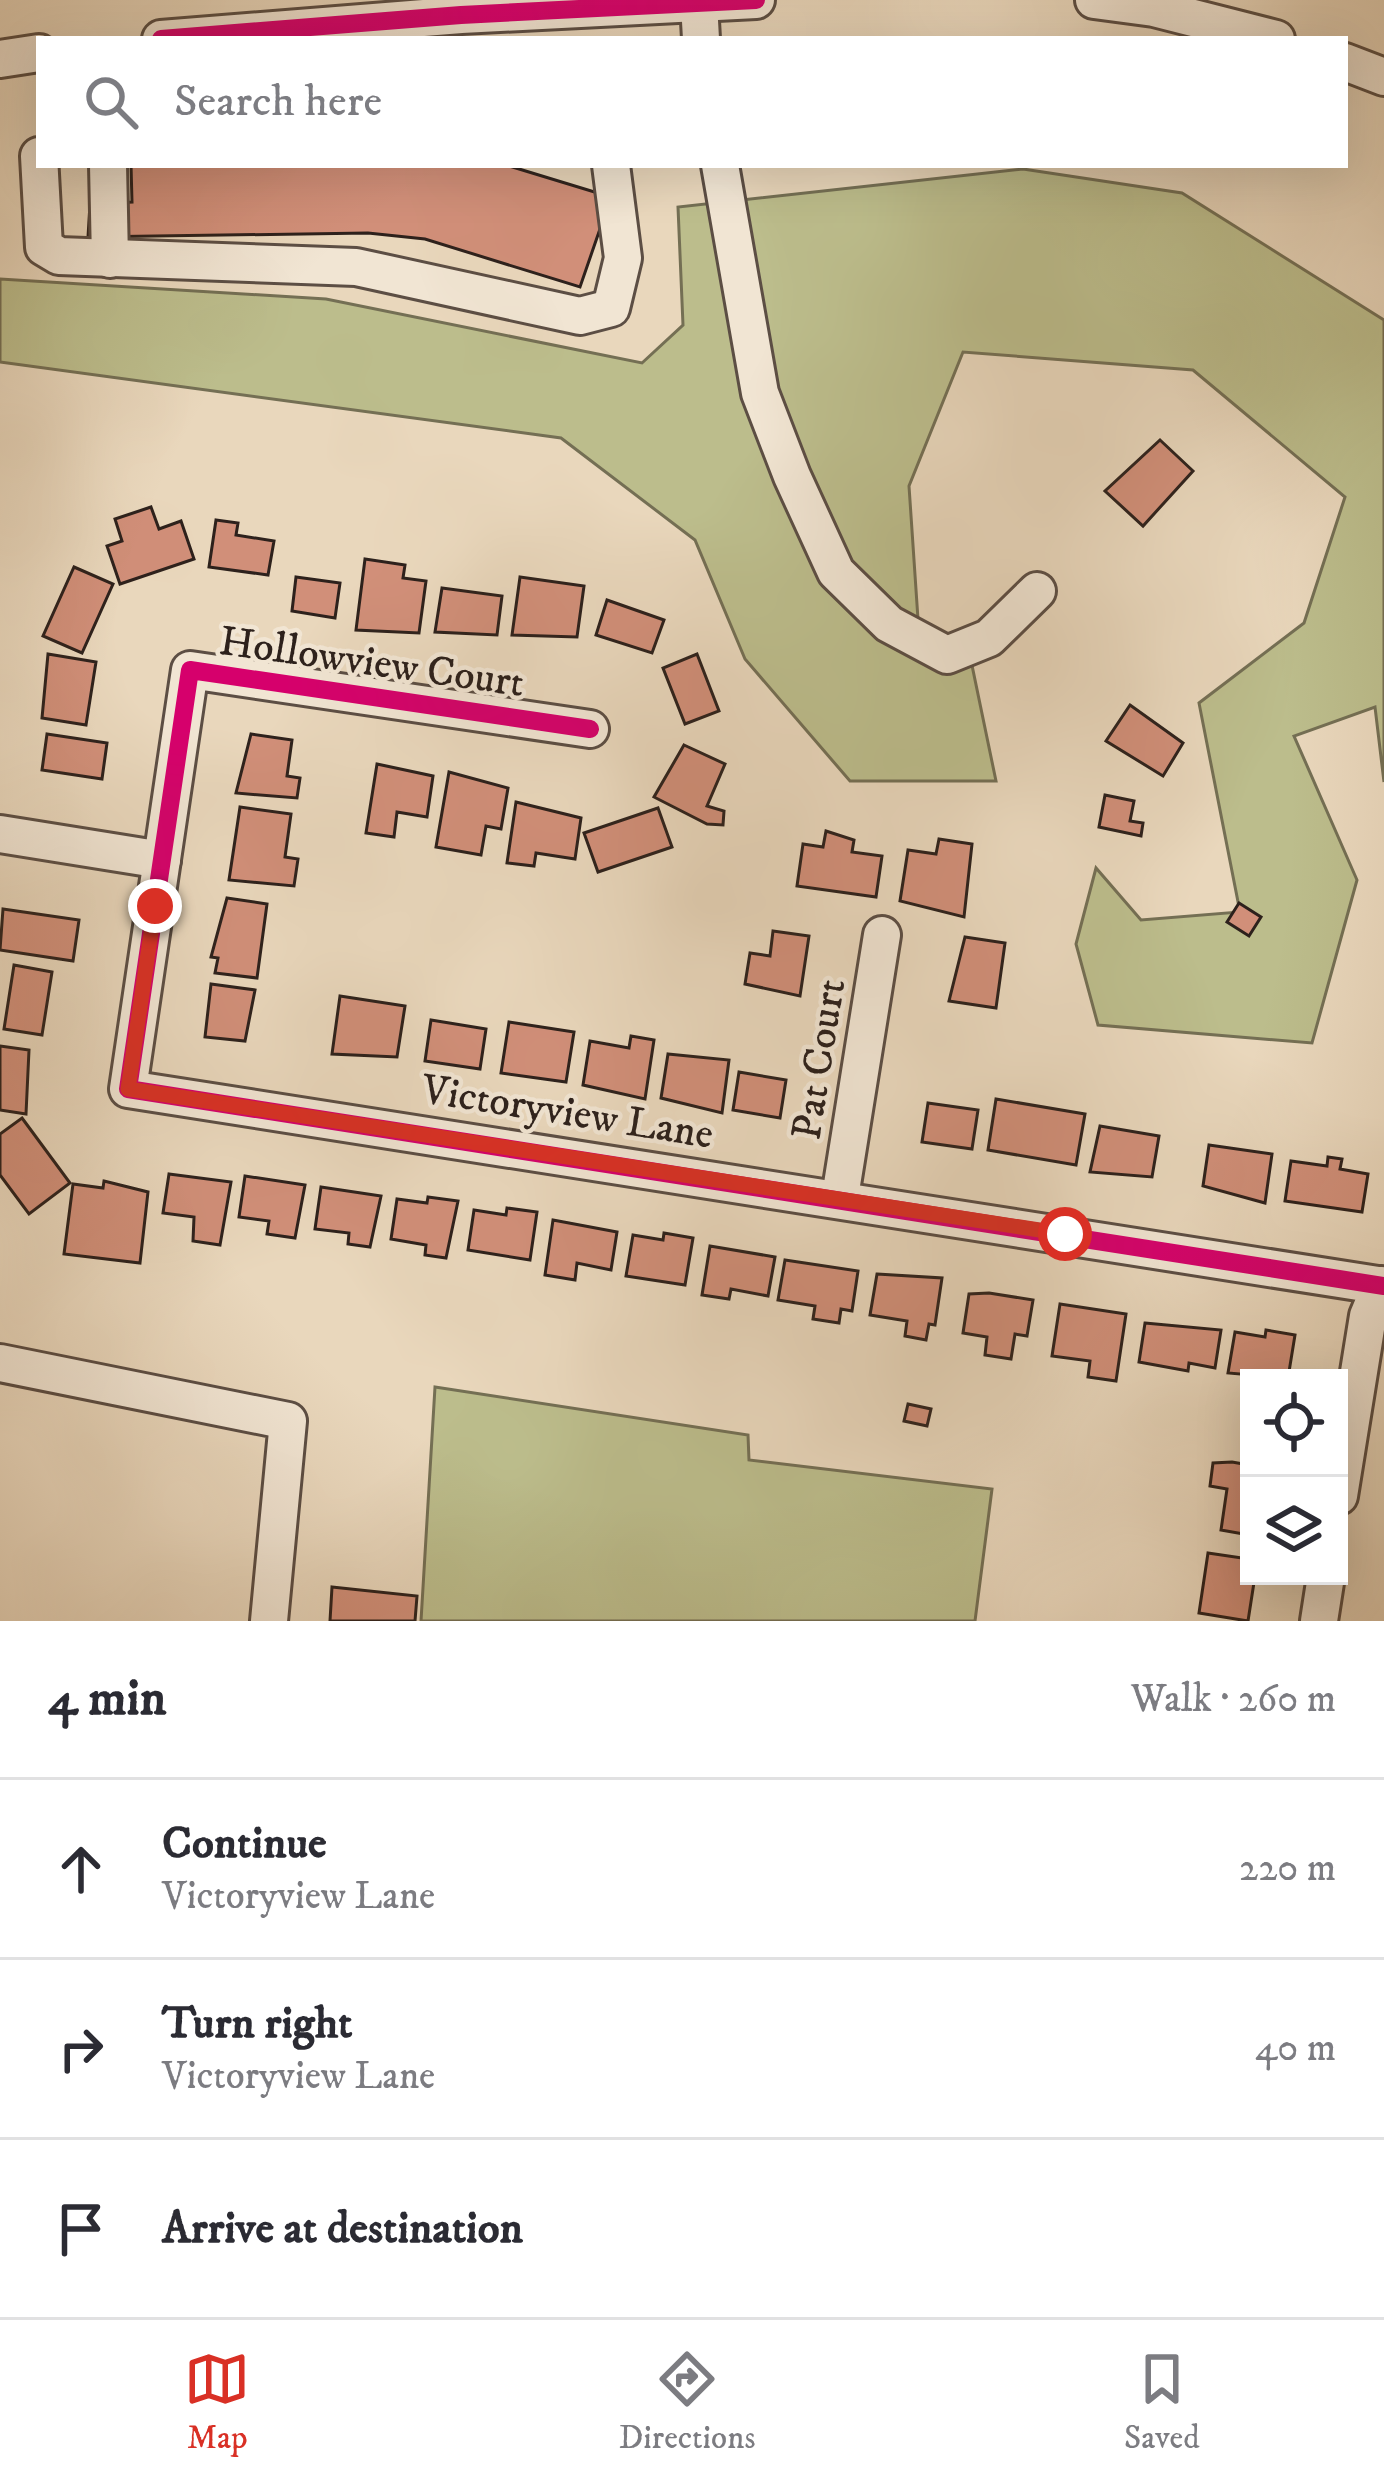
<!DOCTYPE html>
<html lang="en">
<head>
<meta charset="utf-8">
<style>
	:root { --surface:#fff; --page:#f2f2f3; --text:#2b2b33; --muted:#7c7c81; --line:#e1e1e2; --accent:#d93025 }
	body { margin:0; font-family:"IM FELL DW Pica",serif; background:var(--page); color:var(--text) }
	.controls { position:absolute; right:36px; bottom:36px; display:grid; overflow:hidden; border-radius:0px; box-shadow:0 12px 48px #0002 }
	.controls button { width:108px; height:108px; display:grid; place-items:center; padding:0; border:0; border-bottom:3px solid var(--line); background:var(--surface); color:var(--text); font:60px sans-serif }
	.stop { position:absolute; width:36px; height:36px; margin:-27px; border:9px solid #d93025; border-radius:50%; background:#fff }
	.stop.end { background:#d93025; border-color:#fff; box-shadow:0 3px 12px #0008 }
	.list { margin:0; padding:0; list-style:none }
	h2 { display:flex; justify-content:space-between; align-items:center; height:156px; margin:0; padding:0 48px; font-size:51px }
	h2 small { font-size:39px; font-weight:400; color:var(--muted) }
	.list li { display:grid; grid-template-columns:78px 1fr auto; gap:36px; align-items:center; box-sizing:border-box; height:180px; padding:0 48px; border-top:3px solid var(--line) }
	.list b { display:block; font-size:45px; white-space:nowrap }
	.list p { margin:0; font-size:39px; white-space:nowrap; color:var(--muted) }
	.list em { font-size:39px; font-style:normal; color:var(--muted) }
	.icon { flex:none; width:66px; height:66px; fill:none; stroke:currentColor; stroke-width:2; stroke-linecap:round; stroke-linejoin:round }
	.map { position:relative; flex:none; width:1384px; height:1621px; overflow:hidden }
	.search { position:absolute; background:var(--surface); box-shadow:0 12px 48px #0002; left:36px; right:36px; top:36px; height:132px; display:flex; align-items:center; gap:30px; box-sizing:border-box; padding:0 42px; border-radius:0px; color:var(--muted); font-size:45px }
	.sheet { height:696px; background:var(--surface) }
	nav { display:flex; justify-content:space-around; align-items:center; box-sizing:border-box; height:168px; border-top:3px solid var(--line); background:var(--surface); font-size:33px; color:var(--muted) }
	nav a { display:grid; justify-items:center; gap:6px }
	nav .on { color:var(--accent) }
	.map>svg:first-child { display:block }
	.green { fill:#bcbd8c; stroke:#746f54; stroke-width:3 }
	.building { fill:#d18f79; stroke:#2d211c; stroke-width:3 }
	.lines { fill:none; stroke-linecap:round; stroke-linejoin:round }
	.minor-casing { stroke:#5c4e44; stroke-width:42 }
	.minor { stroke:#f1e5d3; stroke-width:36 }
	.cycleway-casing { stroke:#f1e5d3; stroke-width:26 }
	.cycleway { stroke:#d6006c; stroke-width:18 }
	.route { stroke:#d93025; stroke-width:15 }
	.labels { text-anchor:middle; stroke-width:9; stroke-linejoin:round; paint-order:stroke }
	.street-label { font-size:42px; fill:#2d211c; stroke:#f1e5d3 }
</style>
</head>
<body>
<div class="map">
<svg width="1384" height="1621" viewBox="0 0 1384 1621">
	<rect width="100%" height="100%" fill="#e9d7bc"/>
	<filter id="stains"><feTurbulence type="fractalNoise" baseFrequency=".00167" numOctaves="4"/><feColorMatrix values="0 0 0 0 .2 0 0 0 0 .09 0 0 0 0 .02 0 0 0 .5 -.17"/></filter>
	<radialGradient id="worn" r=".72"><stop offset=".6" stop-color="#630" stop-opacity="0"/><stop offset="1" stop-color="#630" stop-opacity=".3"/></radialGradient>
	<g class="green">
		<path d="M 1023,169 L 1182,193 L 1384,320 L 1384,782 L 1375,707 L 1294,736 L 1357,880 L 1312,1043 L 1098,1025 L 1076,944 L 1096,868 L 1141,920 L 1240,912 L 1199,703 L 1304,623 L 1345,497 L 1193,370 L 963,352 L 909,486 L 919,634 L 969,651 L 996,781 L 850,781 L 745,659 L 695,540 L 561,438 L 0,362 L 0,279 L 326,299 L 642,363 L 683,325 L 678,207 Z"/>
		<path d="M 435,1387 L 748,1435 L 749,1460 L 992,1489 L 975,1621 L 421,1621 Z"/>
	</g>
	<g class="building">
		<path d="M 131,165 L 506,165 L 611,197 L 580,287 L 425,239 L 368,233 L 88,237 L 90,204 L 132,202 Z"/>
		<path d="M 1160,440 L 1193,471 L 1143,526 L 1105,491 Z"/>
		<path d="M 151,507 L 159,529 L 181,521 L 194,559 L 120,584 L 107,546 L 122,541 L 115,519 Z"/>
		<path d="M 216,520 L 238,523 L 236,535 L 274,541 L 268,575 L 209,567 Z"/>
		<path d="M 365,559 L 405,565 L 403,578 L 426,581 L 419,633 L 356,630 Z"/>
		<path d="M 74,567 L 113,584 L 82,653 L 43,636 Z"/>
		<path d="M 296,577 L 340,583 L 335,618 L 292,611 Z"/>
		<path d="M 520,577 L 584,586 L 577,637 L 512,635 Z"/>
		<path d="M 442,588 L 502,596 L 497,635 L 435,632 Z"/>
		<path d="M 607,600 L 664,620 L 652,653 L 596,635 Z"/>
		<path d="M 48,654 L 96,662 L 86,725 L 42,718 Z"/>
		<path d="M 697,654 L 719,711 L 685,724 L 663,668 Z"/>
		<path d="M 1130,705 L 1183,743 L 1163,776 L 1106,741 Z"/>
		<path d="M 47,734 L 107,743 L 102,779 L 42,770 Z"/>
		<path d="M 251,734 L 292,740 L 287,776 L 300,778 L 297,798 L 236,793 Z"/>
		<path d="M 684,745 L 725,764 L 707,806 L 724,811 L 723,825 L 707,824 L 654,797 Z"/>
		<path d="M 377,764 L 433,776 L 427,817 L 397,812 L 394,837 L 366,833 Z"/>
		<path d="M 449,772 L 508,788 L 501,829 L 486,826 L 481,855 L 436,847 Z"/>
		<path d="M 1105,795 L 1134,801 L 1130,821 L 1143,823 L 1141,836 L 1099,827 Z"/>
		<path d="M 516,802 L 581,818 L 575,859 L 536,853 L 534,866 L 507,863 Z"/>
		<path d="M 240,807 L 291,814 L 285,857 L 298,859 L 294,886 L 229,880 Z"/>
		<path d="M 658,808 L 672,847 L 598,872 L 584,833 Z"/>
		<path d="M 826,831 L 854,840 L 852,852 L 882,856 L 876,897 L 797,886 L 803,844 L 823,847 Z"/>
		<path d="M 939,839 L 972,844 L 964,917 L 900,901 L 908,850 L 936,854 Z"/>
		<path d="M 227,898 L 267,904 L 257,978 L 215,973 L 218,958 L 211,957 Z"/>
		<path d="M 1239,903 L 1261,917 L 1249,936 L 1227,922 Z"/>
		<path d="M 3,909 L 79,920 L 73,961 L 0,950 Z"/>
		<path d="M 773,931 L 809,936 L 800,996 L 745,984 L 750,953 L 770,956 Z"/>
		<path d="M 965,937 L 1005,943 L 996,1008 L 949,1001 Z"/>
		<path d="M 14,965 L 52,972 L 42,1035 L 4,1029 Z"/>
		<path d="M 211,984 L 255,990 L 245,1041 L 205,1037 Z"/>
		<path d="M 340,996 L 405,1006 L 397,1057 L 332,1054 Z"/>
		<path d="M 431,1020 L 486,1029 L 480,1069 L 425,1061 Z"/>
		<path d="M 509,1022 L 574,1032 L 566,1082 L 501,1073 Z"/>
		<path d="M 631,1036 L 654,1040 L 645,1099 L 583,1085 L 590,1041 L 629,1048 Z"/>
		<path d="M 0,1046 L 29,1050 L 26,1114 L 0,1110 Z"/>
		<path d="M 668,1054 L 729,1060 L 722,1113 L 661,1098 Z"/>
		<path d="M 739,1072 L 786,1080 L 780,1118 L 733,1110 Z"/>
		<path d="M 996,1099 L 1085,1114 L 1076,1165 L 988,1150 Z"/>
		<path d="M 928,1103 L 978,1110 L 972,1149 L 922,1142 Z"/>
		<path d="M 22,1118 L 70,1183 L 29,1214 L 0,1175 L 0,1134 Z"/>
		<path d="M 1100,1126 L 1159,1136 L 1152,1177 L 1090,1172 Z"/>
		<path d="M 1209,1145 L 1272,1154 L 1265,1203 L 1203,1186 Z"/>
		<path d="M 1328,1157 L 1342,1159 L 1340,1169 L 1368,1174 L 1362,1212 L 1285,1201 L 1291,1161 L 1327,1166 Z"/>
		<path d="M 169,1174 L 231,1182 L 220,1245 L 193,1241 L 194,1217 L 163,1213 Z"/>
		<path d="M 245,1176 L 305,1185 L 295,1238 L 267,1234 L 269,1221 L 239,1217 Z"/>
		<path d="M 104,1181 L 148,1192 L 140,1263 L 64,1254 L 73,1184 L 103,1188 Z"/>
		<path d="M 321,1187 L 381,1196 L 370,1247 L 348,1244 L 349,1233 L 315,1229 Z"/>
		<path d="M 428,1197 L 458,1201 L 446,1258 L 425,1255 L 426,1245 L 391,1239 L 397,1199 L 427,1203 Z"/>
		<path d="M 507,1208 L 537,1212 L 530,1260 L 468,1250 L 474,1210 L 506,1215 Z"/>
		<path d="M 553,1220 L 617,1232 L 611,1270 L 577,1263 L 575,1280 L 545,1275 Z"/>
		<path d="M 664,1233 L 693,1238 L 685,1285 L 626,1276 L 633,1235 L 663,1240 Z"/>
		<path d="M 710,1246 L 775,1257 L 768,1296 L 731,1289 L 729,1299 L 702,1295 Z"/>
		<path d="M 785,1260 L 858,1271 L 852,1311 L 841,1309 L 839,1323 L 813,1319 L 815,1306 L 778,1300 Z"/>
		<path d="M 877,1274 L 942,1278 L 935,1325 L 929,1324 L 926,1340 L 905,1336 L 907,1321 L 870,1315 Z"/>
		<path d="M 989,1293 L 1033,1300 L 1027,1336 L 1015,1334 L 1011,1359 L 985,1355 L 987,1337 L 963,1333 L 969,1294 Z"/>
		<path d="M 1060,1304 L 1126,1314 L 1116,1381 L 1088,1377 L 1090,1361 L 1052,1356 Z"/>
		<path d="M 1145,1323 L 1221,1330 L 1215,1368 L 1189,1363 L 1188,1371 L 1139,1362 Z"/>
		<path d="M 1266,1330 L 1295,1335 L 1288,1378 L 1228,1373 L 1235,1332 L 1265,1337 Z"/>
		<path d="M 908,1404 L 931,1409 L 927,1426 L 904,1421 Z"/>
		<path d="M 1232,1462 L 1249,1465 L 1249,1535 L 1221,1530 L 1227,1489 L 1210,1486 L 1213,1463 Z"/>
		<path d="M 1208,1553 L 1249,1559 L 1249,1576 L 1255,1576 L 1248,1621 L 1199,1613 Z"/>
		<path d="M 332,1587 L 417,1596 L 415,1621 L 330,1621 Z"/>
	</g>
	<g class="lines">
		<g class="minor-casing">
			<g id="minor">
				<path d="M 1094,0 L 1154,8 L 1276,39"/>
				<path d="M 699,3 L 701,39"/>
				<path d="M 161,39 L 461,15 L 756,0"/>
				<path d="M 0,59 L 39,53"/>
				<path d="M 1345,62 L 1384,77"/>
				<path d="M 39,156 L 44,247 L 59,256 L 356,267 L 580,316 L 611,308 L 623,258 L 611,165"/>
				<path d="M 108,165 L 110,259"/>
				<path d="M 720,165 L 760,393 L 792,476 L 836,572 L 889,624 L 947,655 L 989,638 L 1037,591"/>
				<path d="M 590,729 L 190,670 L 128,1089 L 1384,1286"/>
				<path d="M 0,834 L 162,860"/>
				<path d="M 840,1197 L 882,935"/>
				<path d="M 0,1363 L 288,1421 L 269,1621"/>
				<path d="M 1339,1496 L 1368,1316 L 1381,1285"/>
				<path d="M 1319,1621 L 1326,1576"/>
			</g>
		</g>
		<use href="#minor" class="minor"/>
		<g class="cycleway-casing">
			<g id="cycleway">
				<path d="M 161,39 L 461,15 L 756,0"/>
				<path d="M 590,729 L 190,670 L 128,1089 L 1384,1286"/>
			</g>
		</g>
		<use href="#cycleway" class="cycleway"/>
	</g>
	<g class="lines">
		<path class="route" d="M 155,906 L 128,1089 L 1065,1234"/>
	</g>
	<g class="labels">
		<g class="street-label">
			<text transform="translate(372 660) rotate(8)" y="15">Hollowview Court</text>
			<text transform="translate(817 1059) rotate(-81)" y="15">Pat Court</text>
			<text transform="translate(568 1110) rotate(9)" y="15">Victoryview Lane</text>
		</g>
	</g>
	<rect width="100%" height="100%" filter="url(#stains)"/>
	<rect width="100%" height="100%" fill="url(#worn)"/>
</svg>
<div class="controls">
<button><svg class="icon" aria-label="locate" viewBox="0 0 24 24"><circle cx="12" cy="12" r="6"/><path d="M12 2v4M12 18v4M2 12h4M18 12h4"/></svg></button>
<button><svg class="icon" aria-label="layers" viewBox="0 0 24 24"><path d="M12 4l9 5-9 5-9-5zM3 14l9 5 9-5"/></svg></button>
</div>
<div class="stop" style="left:1065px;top:1234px"></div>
<div class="stop end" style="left:155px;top:906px"></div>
<div class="search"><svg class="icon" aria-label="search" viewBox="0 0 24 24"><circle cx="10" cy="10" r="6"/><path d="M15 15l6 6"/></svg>Search here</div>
</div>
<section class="sheet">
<h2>4 min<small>Walk · 260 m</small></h2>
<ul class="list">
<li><svg class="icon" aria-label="ahead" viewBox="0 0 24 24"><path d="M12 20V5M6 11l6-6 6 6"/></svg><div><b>Continue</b><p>Victoryview Lane</p></div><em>220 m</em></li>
<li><svg class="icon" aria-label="right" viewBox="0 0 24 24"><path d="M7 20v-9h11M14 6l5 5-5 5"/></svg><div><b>Turn right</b><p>Victoryview Lane</p></div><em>40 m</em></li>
<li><svg class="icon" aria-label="arrive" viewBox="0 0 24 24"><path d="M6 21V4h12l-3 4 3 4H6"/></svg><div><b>Arrive at destination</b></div></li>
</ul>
</section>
<nav>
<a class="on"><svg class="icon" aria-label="map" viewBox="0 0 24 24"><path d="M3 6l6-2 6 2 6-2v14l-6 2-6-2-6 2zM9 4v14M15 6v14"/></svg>Map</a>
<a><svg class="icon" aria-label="directions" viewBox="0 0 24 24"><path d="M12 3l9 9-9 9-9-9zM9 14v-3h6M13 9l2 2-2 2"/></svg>Directions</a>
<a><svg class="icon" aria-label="saved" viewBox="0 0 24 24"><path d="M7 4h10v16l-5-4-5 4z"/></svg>Saved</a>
</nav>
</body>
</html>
